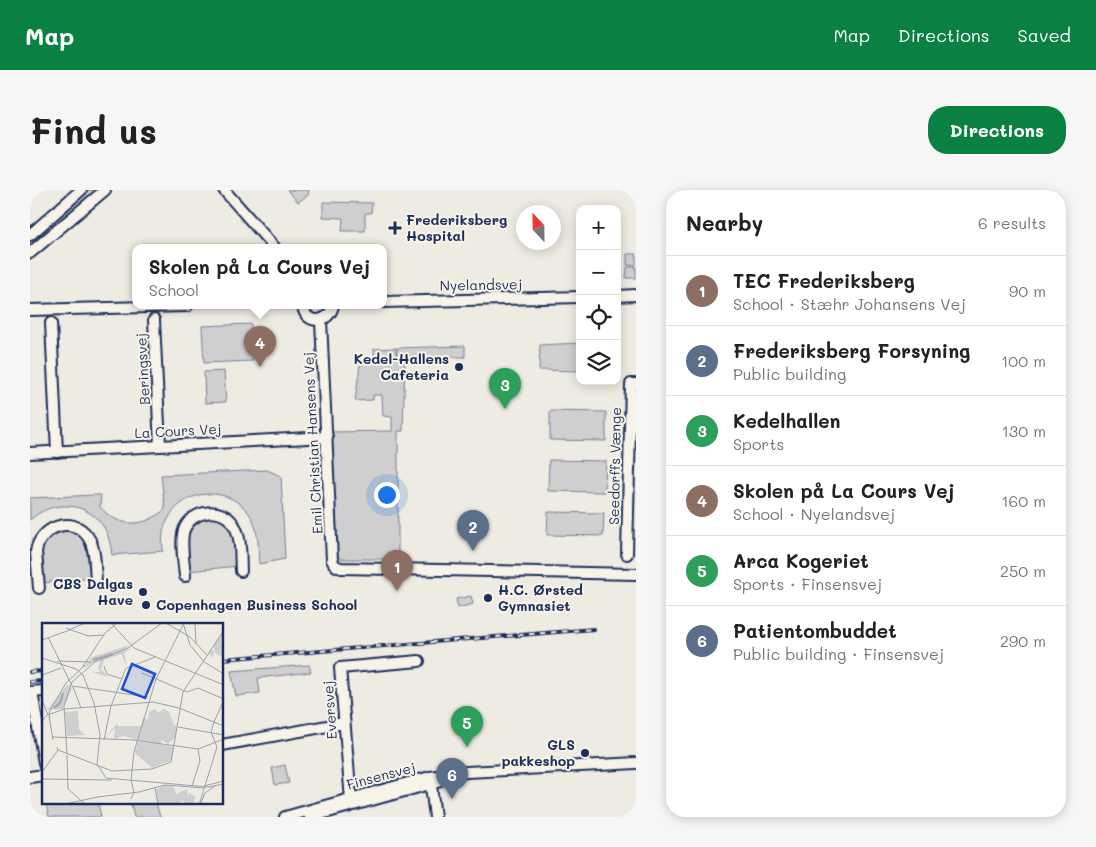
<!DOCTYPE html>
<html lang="en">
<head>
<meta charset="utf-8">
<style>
	:root { --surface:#fff; --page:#f6f6f6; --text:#222; --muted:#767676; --line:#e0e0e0; --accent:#0b8043 }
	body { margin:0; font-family:Mali,sans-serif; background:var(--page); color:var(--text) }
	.controls { position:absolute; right:15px; top:15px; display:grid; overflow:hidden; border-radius:10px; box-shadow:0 2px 12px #0003 }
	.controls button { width:45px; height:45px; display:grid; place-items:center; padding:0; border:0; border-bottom:1px solid var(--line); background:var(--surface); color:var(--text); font:25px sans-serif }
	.compass { position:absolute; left:486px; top:15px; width:45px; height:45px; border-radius:50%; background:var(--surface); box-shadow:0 2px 12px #0003; rotate:338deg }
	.you { position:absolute; left:356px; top:304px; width:18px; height:18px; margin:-12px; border:4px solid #fff; border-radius:50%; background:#1a73e8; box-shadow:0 0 0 8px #1a73e833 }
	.badge { display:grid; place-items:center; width:32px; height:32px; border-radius:50%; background:var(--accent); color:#fff; font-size:16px; font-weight:700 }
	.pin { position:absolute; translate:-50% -41px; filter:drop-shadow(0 1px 2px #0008) }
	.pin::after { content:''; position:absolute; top:26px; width:18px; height:15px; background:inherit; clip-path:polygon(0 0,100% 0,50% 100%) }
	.popup { position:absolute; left:102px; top:54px; width:255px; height:65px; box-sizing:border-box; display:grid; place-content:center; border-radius:10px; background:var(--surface); filter:drop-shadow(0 1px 4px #0005); font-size:16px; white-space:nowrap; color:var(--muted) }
	.popup b { font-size:19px; color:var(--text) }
	.popup::after { content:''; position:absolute; left:50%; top:100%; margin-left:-10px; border:10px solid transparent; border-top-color:var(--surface) }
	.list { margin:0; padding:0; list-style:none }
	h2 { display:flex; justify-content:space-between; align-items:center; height:65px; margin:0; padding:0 20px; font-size:21px }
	h2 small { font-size:16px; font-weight:400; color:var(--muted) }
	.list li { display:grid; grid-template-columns:32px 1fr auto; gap:15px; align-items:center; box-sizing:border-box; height:70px; padding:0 20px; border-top:1px solid var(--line) }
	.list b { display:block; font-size:19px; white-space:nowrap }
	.list p { margin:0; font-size:16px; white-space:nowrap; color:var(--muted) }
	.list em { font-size:16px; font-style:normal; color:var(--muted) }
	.icon { flex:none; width:28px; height:28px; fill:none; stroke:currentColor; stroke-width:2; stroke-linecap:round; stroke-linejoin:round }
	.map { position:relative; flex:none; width:606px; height:627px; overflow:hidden; border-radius:20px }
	header { display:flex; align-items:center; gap:30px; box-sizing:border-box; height:70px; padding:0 25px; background:var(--accent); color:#fff }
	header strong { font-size:24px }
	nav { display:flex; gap:28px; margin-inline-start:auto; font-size:18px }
	.intro { display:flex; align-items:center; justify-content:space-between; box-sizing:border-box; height:120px; padding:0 30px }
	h1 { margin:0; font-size:35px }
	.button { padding:12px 22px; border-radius:20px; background:var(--accent); color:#fff; font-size:18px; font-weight:700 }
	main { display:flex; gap:30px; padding:0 30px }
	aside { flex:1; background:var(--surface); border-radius:20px; box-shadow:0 2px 12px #0003 }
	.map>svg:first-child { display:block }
	.green { fill:#cfcfcf; stroke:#757f96 }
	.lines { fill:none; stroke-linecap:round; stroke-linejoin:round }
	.minor-casing { stroke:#1b2f5e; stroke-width:14 }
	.minor { stroke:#f7f3e8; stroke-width:10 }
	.rail-casing { stroke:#1b2f5e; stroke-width:4 }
	.rail { stroke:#f7f3e8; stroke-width:2; stroke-dasharray:5.5; stroke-linecap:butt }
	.poi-dot { fill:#1b2f5e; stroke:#f7f3e8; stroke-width:2 }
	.labels { text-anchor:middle; stroke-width:4; stroke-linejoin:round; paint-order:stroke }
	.poi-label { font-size:14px; font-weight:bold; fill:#1b2f5e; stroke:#f7f3e8; text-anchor:start }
	.street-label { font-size:14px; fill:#1b2f5e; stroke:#f7f3e8 }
	.inset-river { fill:none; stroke:#a6abb5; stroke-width:2.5 }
	.inset-road { fill:none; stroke:#9aa0ad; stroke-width:1 }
	.view { fill:#1d4ed8; fill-opacity:0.15; stroke:#1d4ed8; stroke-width:2.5 }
	.inset-edge { fill:none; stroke:#1b2f5e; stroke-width:2.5 }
</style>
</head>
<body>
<header>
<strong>Map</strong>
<nav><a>Map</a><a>Directions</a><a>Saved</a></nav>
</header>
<div class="intro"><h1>Find us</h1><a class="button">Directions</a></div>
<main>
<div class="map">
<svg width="606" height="627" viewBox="0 0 606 627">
	<rect width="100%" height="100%" fill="#eeebe2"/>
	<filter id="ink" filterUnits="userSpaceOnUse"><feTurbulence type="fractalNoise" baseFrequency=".02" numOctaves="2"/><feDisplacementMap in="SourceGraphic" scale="10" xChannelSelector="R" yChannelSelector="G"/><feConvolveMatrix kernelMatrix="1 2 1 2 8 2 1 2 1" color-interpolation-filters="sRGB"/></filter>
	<g filter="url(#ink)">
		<g class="green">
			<path d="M 58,0 L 70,0 L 0,59 L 0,49 Z"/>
			<path d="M 257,0 L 279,0 L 278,5 L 268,12 Z"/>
			<path d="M 293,12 L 342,13 L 341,23 L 335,23 L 335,41 L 312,41 L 313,28 L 293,27 Z"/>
			<path d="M 597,64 L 606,64 L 606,76 L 597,75 Z"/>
			<path d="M 597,77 L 606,77 L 606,88 L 596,88 Z"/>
			<path d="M 221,134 L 223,171 L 174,173 L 172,136 Z"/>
			<path d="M 550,153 L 550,181 L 509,180 L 510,155 Z"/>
			<path d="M 435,156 L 435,167 L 375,167 L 373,241 L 368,241 L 368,369 L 307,369 L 301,242 L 362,241 L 362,227 L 353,226 L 352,205 L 343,205 L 343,210 L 325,211 L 330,175 L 333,174 L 333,172 L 344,171 L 344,159 L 366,158 L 366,169 L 367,158 Z"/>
			<path d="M 194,181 L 196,212 L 175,213 L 174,182 Z"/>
			<path d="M 520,221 L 576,222 L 576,251 L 520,250 Z"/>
			<path d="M 519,270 L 576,271 L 575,302 L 518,301 Z"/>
			<path d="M 237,280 L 251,286 L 255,369 L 229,374 C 228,359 229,342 222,328 C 203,295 154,296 137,331 C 132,340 132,350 133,361 L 82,365 C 81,356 79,347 75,339 C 59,311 22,309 0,330 L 0,308 L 66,305 L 71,305 L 70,317 C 88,338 115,338 135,319 L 131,285 Z"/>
			<path d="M 518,322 L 574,323 L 573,346 L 517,345 Z"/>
			<path d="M 183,326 L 197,331 L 204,343 L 208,376 L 158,381 L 156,349 L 157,341 L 168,329 Z"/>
			<path d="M 42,338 L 58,352 L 62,387 L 12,393 L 9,361 L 17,344 Z"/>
			<path d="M 441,406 L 443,414 L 428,418 L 426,409 Z"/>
			<path d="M 279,475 L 281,482 L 228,488 L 230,503 L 206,506 L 201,481 Z"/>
			<path d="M 255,575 L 259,593 L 245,595 L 242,578 Z"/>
			<path d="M 16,613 L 68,613 L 71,627 L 19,627 Z"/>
			<path d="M 101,613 L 126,613 L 130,627 L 104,627 Z"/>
		</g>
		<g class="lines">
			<g class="minor-casing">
				<g id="minor">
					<path d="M 194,0 L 245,58"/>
					<path d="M 0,45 L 51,0"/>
					<path d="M 0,63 L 75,0"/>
					<path d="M 587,106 L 606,105"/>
					<path d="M 354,112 L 550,107"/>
					<path d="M 273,116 C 275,135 299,134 303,116"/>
					<path d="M 0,120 L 157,116"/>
					<path d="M 124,130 L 130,256"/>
					<path d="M 291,130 L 302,370 C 304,375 306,377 311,378 L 606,384"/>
					<path d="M 21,133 L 27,262"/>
					<path d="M 0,263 L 297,247"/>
					<path d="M 597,364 L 601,194 L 606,194"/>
					<path d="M 155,386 C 154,375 150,350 154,340 C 162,319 193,316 204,335 C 212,348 210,367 211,381"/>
					<path d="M 9,398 L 6,362 C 9,337 43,324 58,347 C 66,358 65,380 66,393"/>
					<path d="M 0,502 L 14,501"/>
					<path d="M 2,502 L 14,573"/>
					<path d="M 192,555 L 314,533"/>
					<path d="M 0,587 L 14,585"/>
					<path d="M 400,588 L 405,627"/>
					<path d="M 320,615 L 321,610 L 310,478 L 389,471"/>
					<path d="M 255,627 L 400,587 L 437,582 L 606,573"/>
					<path d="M 280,627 L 407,592"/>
				</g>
			</g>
			<use href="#minor" class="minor"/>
			<g class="rail-casing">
				<g id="rail">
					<path d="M 192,469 L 564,439"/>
					<path d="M 0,482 L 14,481"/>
					<path d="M 0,492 L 14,491"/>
				</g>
			</g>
			<use href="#rail" class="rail"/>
		</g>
	</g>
	<g class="poi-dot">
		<path d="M362.5 30.5h5v5h5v5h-5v5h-5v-5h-5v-5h5z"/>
		<circle cx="429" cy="177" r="5"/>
		<circle cx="113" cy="402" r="5"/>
		<circle cx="458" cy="408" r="5"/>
		<circle cx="116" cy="415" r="5"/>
		<circle cx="555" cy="563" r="5"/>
	</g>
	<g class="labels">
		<g class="poi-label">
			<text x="376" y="35">Frederiksberg<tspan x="376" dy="16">Hospital</tspan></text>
			<text x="419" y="174" text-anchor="end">Kedel-Hallens<tspan x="419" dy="16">Cafeteria</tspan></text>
			<text x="103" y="399" text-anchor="end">CBS Dalgas<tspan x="103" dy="16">Have</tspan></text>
			<text x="468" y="405">H.C. Ørsted<tspan x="468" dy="16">Gymnasiet</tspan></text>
			<text x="126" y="420">Copenhagen Business School</text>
			<text x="545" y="560" text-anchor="end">GLS<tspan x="545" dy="16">pakkeshop</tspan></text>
		</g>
		<g class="street-label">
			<text transform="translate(451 95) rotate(-1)" y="5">Nyelandsvej</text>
			<text transform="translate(113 179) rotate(-93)" y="5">Beringsvej</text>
			<text transform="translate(148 241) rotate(-3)" y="5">La Cours Vej</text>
			<text transform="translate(283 253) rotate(-93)" y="5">Emil Christian Hansens Vej</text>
			<text transform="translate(585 276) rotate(-89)" y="5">Seedorffs Vænge</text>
			<text transform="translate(300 520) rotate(-94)" y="5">Eversvej</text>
			<text transform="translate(351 586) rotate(-15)" y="5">Finsensvej</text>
		</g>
	</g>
	<g transform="translate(12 433)">
		<rect width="181" height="181" fill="#eeebe2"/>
		<path d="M 181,8 L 181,35 L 172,29 L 171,35 L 167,30 L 169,27 L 173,29 L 171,23 ZM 88,22 L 80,28 L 90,25 L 82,30 L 85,44 L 79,31 L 62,37 L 59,46 L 66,54 L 50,49 L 59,49 L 56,45 L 59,35 L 42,45 L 50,34 ZM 26,61 L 30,66 L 21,86 L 5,87 ZM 113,86 L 116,90 L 122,86 L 127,89 L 132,102 L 135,102 L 133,115 L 126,121 L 120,117 L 118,121 L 132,124 L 130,137 L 110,145 L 93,130 L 96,118 L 111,121 L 96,117 L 101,95 L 106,96 L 107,89 ZM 36,88 L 37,106 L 43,112 L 25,113 L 23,89 ZM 77,98 L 75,103 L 99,103 L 95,117 L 82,113 L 72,116 L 73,105 L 63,115 ZM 122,162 L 132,164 L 134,171 L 145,166 L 146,175 L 147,170 L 154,174 L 151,181 L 142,181 L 141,177 L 137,181 L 116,181 L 114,167 Z" fill="#cfcfcf"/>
		<path class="inset-river" d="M 51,37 L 71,31M 12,85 L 18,80 L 21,70"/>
		<path class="inset-road" d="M 69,0 L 92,25 L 182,62M 124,0 L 148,14 L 165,32M 141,0 L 148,22 L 162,39 L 182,51M 153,0 L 154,20M 24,5 L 46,13 L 61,12M 27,7 L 43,0M 6,14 L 30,63 L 106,74M 0,17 L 28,7M 0,35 L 34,46 L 41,52 L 52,80 L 58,112 L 55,141 L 64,155 L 166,164 L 182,161M 15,38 L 49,39M 62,43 L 65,51 L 80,56M 40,45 L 63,10 L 75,0M 85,45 L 113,34M 100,50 L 145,69 L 156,65 L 182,76M 0,52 L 19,45M 114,56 L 142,0M 31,64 L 39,85M 0,77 L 6,92M 7,93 L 11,117M 8,95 L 7,89 L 24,60 L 43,42M 0,98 L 5,92 L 23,86 L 111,79 L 137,85 L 182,103M 172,99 L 182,77M 136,104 L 182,112M 11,114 L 92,117 L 156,126 L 182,116M 62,117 L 69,83 L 84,45M 16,127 L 70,148 L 110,146 L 129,139 L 141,69 L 182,7M 25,131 L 22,83 L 30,59 L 53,39 L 86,25 L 120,0M 25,132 L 26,166 L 44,182M 0,149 L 16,127 L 15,124M 0,156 L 70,157M 150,163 L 158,138 L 156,126M 162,163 L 182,158M 113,165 L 116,182M 55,174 L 97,169 L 123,162 L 162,165M 89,176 L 92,170 L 89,157 L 92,129 L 114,56M 18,182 L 56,174M 157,182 L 175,124 L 169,109 L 172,99M 158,182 L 163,170 L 173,163"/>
		<path class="view" d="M 90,41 L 113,51 L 103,75 L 80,66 Z"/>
		<rect width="181" height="181" class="inset-edge"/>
	</g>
</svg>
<div class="controls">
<button>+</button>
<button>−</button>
<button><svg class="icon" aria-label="locate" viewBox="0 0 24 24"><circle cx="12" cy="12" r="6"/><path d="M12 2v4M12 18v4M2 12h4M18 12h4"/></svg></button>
<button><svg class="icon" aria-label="layers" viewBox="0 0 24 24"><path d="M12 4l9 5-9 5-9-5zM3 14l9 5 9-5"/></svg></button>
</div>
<svg class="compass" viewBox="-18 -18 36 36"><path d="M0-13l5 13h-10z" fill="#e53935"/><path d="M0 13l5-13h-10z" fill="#767676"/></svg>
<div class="you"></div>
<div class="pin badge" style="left:367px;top:401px;background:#8d6e63">1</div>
<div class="pin badge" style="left:443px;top:361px;background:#5c6f8a">2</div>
<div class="pin badge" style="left:475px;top:219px;background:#2e9e5b">3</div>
<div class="pin badge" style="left:230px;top:177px;background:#8d6e63">4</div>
<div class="popup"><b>Skolen på La Cours Vej</b>School</div>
<div class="pin badge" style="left:437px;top:557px;background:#2e9e5b">5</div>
<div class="pin badge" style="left:422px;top:609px;background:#5c6f8a">6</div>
</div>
<aside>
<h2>Nearby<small>6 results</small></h2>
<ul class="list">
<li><span class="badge" style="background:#8d6e63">1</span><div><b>TEC Frederiksberg</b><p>School · Stæhr Johansens Vej</p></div><em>90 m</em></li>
<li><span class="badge" style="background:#5c6f8a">2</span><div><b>Frederiksberg Forsyning</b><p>Public building</p></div><em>100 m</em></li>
<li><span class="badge" style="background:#2e9e5b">3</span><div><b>Kedelhallen</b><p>Sports</p></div><em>130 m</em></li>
<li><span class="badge" style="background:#8d6e63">4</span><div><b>Skolen på La Cours Vej</b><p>School · Nyelandsvej</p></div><em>160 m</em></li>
<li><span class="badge" style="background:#2e9e5b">5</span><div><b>Arca Kogeriet</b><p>Sports · Finsensvej</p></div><em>250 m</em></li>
<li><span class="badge" style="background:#5c6f8a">6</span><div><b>Patientombuddet</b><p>Public building · Finsensvej</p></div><em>290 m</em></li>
</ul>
</aside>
</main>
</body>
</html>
